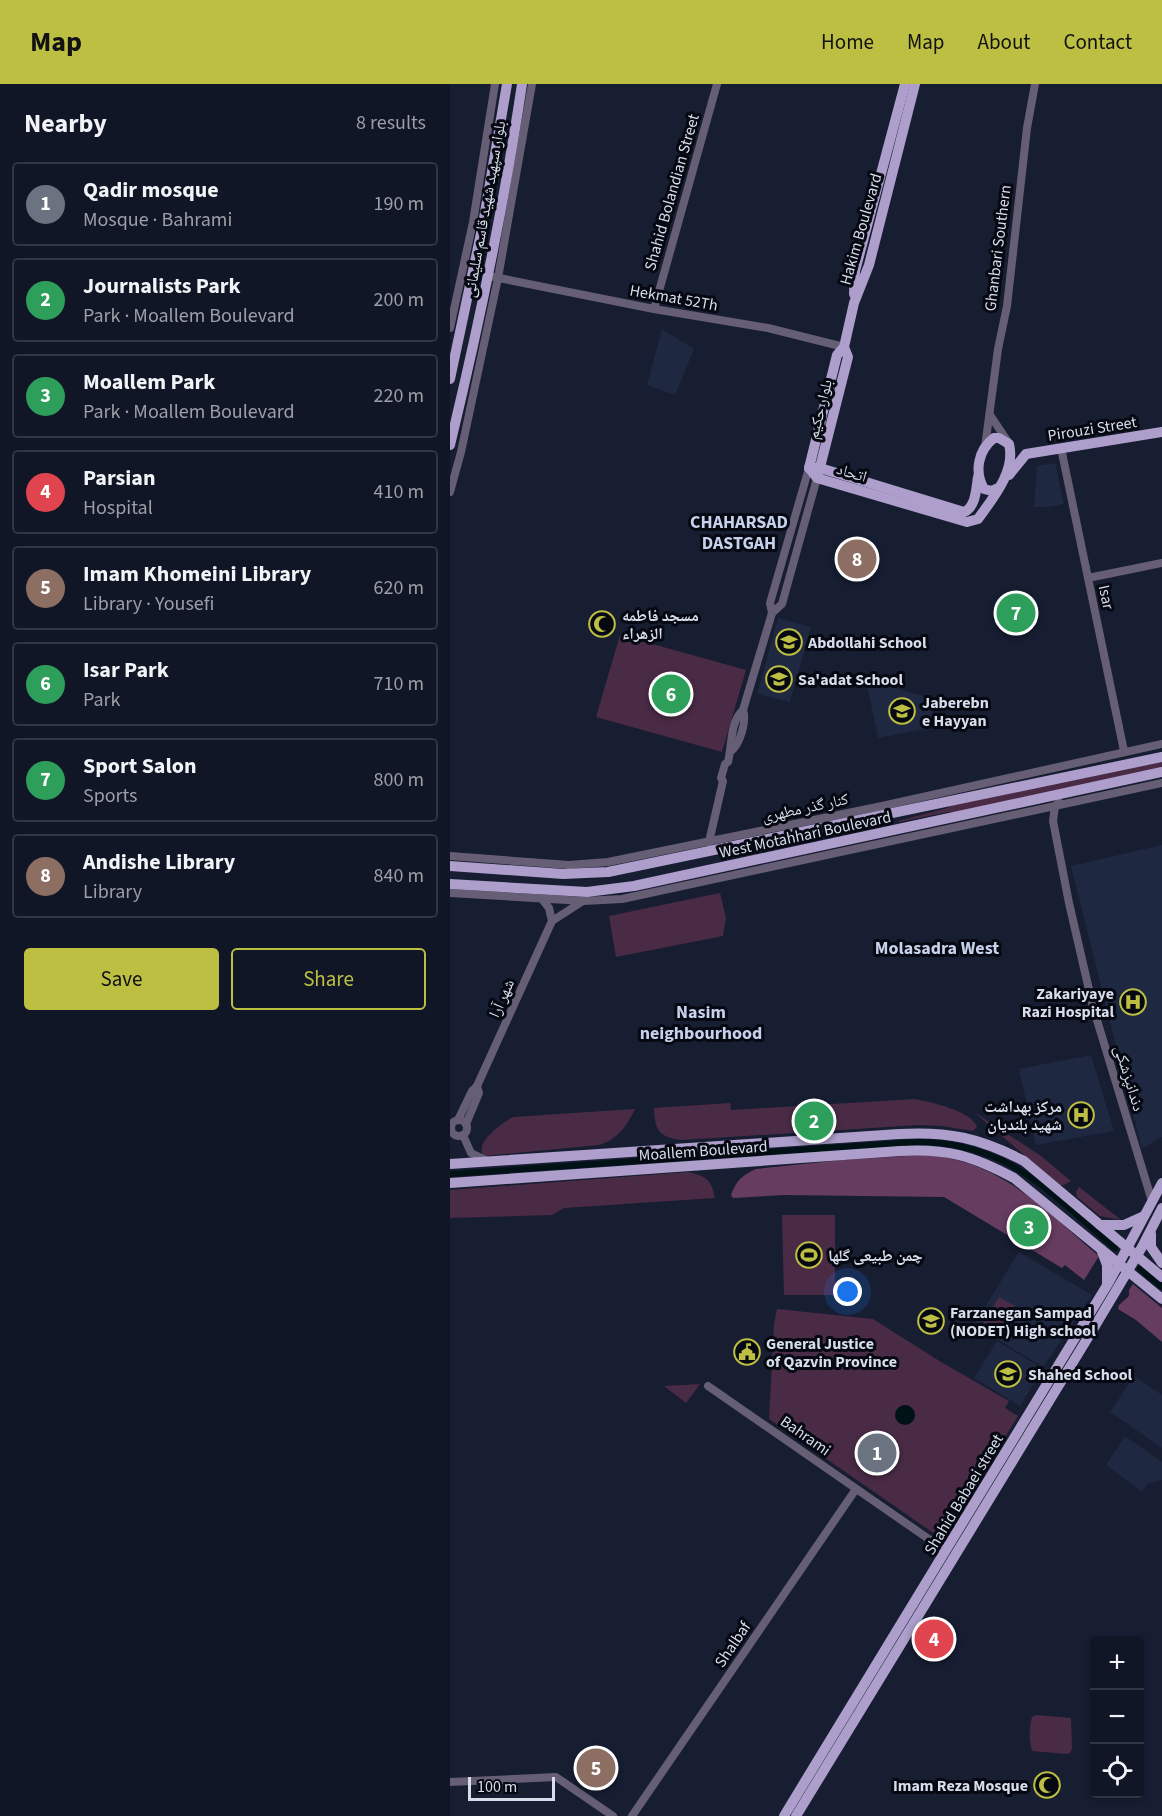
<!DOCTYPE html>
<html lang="en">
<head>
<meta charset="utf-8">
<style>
	:root { --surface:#111626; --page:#1e2332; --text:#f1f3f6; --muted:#9c9fa7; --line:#303543; --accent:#bdbf43 }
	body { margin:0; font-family:"Source Sans 3","Noto Naskh Arabic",sans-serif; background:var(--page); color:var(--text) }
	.controls { position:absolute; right:18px; bottom:18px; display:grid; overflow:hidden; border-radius:6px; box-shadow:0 3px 9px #0003 }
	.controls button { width:54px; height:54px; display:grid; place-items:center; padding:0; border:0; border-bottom:2px solid var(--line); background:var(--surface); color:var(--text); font:30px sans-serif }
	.scale { position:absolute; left:18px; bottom:15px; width:87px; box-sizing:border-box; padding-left:6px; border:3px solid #d7ddeb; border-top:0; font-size:16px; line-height:21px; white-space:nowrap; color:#d7ddeb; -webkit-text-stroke:4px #060912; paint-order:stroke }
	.you { position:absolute; left:398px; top:1208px; width:21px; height:21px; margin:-15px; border:4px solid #fff; border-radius:50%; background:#1a73e8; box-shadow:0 0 0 9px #1a73e833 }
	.badge { display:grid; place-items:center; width:39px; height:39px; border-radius:50%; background:var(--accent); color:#fff; font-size:20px; font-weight:700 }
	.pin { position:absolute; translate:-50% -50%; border:3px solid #fff; box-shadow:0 2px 6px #0006 }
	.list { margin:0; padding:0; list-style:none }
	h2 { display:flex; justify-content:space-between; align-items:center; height:78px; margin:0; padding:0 24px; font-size:26px }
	h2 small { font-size:20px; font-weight:400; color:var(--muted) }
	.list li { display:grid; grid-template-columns:39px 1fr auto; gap:18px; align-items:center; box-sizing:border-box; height:84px; margin:0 12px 12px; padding:0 12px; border:2px solid var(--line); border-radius:6px }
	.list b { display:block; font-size:22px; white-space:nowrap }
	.list p { margin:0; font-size:20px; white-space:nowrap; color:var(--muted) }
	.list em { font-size:20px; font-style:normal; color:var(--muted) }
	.actions { display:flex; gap:12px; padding:18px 24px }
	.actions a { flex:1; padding:14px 0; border:2px solid var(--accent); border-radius:6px; text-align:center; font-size:21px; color:var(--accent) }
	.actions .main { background:var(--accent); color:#111 }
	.icon { flex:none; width:33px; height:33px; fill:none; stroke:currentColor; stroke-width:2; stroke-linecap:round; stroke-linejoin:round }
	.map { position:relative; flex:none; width:712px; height:1732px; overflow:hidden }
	header { display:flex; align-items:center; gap:36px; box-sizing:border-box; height:84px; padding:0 30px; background:var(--accent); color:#111 }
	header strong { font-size:28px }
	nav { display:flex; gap:33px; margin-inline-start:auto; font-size:21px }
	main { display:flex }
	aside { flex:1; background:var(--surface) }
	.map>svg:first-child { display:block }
	.built { fill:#1f2841 }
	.green { fill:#4a2b46 }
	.forest { fill:#663c60 }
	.water { fill:#001215 }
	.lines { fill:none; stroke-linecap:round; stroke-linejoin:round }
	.canal { stroke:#001215; stroke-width:6 }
	.minor { stroke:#665e74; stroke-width:8 }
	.major { stroke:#ad9ecb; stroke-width:10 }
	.labels { text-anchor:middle; stroke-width:6; stroke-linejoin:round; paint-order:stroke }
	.street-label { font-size:16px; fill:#d7ddeb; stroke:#060912 }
	.poi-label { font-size:16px; font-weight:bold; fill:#d7ddeb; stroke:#060912; text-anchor:start }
	.neighbourhood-label { font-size:18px; font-weight:bold; fill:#c6d1ec; stroke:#060912 }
</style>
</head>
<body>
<header>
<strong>Map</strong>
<nav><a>Home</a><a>Map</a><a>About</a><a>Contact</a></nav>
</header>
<main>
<aside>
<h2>Nearby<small>8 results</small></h2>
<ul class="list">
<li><span class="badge" style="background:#6b7280">1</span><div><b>Qadir mosque</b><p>Mosque · Bahrami</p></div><em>190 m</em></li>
<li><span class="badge" style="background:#2e9e5b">2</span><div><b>Journalists Park</b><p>Park · Moallem Boulevard</p></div><em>200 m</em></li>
<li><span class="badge" style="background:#2e9e5b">3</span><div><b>Moallem Park</b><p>Park · Moallem Boulevard</p></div><em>220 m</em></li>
<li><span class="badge" style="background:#e0444e">4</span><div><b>Parsian</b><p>Hospital</p></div><em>410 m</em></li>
<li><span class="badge" style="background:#8d6e63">5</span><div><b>Imam Khomeini Library</b><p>Library · Yousefi</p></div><em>620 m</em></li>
<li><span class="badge" style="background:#2e9e5b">6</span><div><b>Isar Park</b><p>Park</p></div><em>710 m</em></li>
<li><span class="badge" style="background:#2e9e5b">7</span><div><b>Sport Salon</b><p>Sports</p></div><em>800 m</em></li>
<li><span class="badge" style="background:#8d6e63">8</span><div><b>Andishe Library</b><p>Library</p></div><em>840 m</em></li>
</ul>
<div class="actions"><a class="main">Save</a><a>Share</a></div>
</aside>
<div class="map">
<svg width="712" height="1732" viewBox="0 0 712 1732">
	<rect width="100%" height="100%" fill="#171e32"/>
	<g class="built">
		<path d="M 212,245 L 244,265 L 225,311 L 197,301 Z"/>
		<path d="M 605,379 L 614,420 L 598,423 L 584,423 L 587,382 Z"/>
		<path d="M 328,534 L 361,543 L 340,618 L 307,610 Z"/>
		<path d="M 416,596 L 473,612 L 491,642 L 428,654 Z"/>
		<path d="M 712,761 L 712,1053 L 692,1065 L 621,782 Z"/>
		<path d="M 641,971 L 664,1047 L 586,1061 L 569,985 Z"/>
		<path d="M 569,1168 L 642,1211 L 593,1283 L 524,1241 Z"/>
		<path d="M 547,1257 L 593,1285 L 570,1322 L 524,1294 Z"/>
		<path d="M 684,1292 L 712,1311 L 712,1364 L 660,1328 Z"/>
		<path d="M 675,1352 L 712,1378 L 712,1396 L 698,1399 L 692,1408 L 656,1381 Z"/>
	</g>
	<g class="green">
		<path d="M 170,551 L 296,586 L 272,668 L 146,633 Z"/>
		<path d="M 712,677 L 712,684 L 509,728 L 498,728 L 449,738 L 448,737 L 497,724 L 507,719 Z"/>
		<path d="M 270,809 L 276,834 L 273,852 L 166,873 L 159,832 Z"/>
		<path d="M 465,1015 C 481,1018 522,1027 527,1043 L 523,1047 L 491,1042 L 469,1041 L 232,1056 C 209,1053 205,1047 204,1024 L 280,1019 L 281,1026 Z"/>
		<path d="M 185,1025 C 176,1043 168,1055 149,1061 L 34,1072 C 23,1059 52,1039 63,1033 Z"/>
		<path d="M 524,1028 L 591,1072 L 621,1097 L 614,1101 L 609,1101 Z"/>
		<path d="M 239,1088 C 257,1093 261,1095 265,1114 L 114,1124 L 102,1131 L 0,1134 L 0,1106 Z"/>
		<path d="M 629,1103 L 671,1136 L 650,1132 L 627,1113 L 626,1108 Z"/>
		<path d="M 332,1131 L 385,1131 L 385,1211 L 334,1211 Z"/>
		<path d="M 549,1213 L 565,1222 L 548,1251 L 532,1241 Z"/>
		<path d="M 327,1225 L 423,1235 L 491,1278 L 559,1317 L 555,1324 L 568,1332 L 492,1455 L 319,1335 L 324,1240 Z"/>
		<path d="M 250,1300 L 236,1319 L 214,1302 Z"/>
		<path d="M 586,1631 L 621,1634 L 622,1665 L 620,1669 L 617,1670 L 582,1667 C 579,1658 579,1643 582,1633 Z"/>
	</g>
	<g class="forest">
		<path d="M 473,1071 C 550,1075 593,1125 649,1172 L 634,1196 L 615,1181 L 612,1184 L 494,1113 L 335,1111 L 283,1114 L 281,1111 C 286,1097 292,1091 306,1085 L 392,1076 Z"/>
		<path d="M 683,1200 L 712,1224 L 712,1258 L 686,1236 L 668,1225 L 669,1221 L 679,1212 L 679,1206 Z"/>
	</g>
	<circle class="water" cx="455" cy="1331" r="10"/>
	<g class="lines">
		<g class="canal">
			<path d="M 0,1090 L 467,1058 C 492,1058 516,1062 539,1071 C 584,1087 629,1134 665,1164"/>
			<path d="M 690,1185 L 712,1203"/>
		</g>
		<g class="minor">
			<path d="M 44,193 L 204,225 L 318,244 L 394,263"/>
			<path d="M 204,225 L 267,0"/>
			<path d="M 0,244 L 23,138 L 45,0"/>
			<path d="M 540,331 L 558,358"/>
			<path d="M 535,363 L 548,265 L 557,222 L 577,44 L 585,0"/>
			<path d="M 611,364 L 674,667"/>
			<path d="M 0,408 L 11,368 L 48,194 L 82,0"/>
			<path d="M 638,494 L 712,479"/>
			<path d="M 322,529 L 332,520 L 367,394"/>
			<path d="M 281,667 C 290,660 297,637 293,626 L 322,529 L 320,519 L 359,384"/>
			<path d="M 609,718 L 605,722 L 603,737 L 619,819 L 643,923 L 702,1117"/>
			<path d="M 259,758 L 273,697 L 271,694 L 275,680 L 278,678 C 282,662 280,637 293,626"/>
			<path d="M 0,772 L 119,781 L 158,778 L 432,722 L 712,660"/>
			<path d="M 0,809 L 134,817 L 172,815 L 712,699"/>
			<path d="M 92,815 L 99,824 L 102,837"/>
			<circle cx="9" cy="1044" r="8"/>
			<path d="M 8,1036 L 22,1007 L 27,1002 L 102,837 L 133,817"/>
			<path d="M 16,1040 L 29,1009 L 27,1002"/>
			<path d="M 13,1051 L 21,1069 L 38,1077"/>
			<path d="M 258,1302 L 496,1467"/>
			<path d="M 0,1698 L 106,1693 L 163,1732"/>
			<path d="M 182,1732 L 406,1405"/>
		</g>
		<g class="major">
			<path d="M 404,210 L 405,187 L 455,0"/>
			<path d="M 0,295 L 33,140 L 57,0"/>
			<path d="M 0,361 C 29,241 54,121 72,0"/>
			<path d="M 359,384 L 387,271 L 394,263 L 404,219 L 419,181 L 465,0"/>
			<path d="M 359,384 L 367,394 L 517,438 L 528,435 C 543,414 566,387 559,360 L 549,354 L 544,354 C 528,366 524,388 534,405 L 542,407 L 548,404"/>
			<path d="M 359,384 L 370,384 L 514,428 C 526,423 526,405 528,393"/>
			<path d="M 368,391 L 398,273 L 394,263"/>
			<path d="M 559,391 L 576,370 L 712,348"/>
			<path d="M 0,782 L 113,790 L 158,788 L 712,673"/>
			<path d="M 0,800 L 137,808 L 184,802 L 712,688"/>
			<path d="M 0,1080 L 449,1050 C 498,1047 530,1054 574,1077 L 712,1193"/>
			<path d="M 0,1099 L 450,1067 C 497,1064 523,1072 564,1094 L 712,1215"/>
			<path d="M 650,1141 L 674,1141 L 694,1132"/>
			<path d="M 701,1150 L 701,1163 L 712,1179"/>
			<path d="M 651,1165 L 657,1181 L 657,1199"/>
			<path d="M 334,1732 L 659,1198 L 712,1099"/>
			<path d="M 346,1732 L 645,1242 L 692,1163 L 712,1124"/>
		</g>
	</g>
	<defs>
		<g id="mosque-ring" transform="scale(1.35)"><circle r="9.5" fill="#060912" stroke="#bdbf43" stroke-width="1.5"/><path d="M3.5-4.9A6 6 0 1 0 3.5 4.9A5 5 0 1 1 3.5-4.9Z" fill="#bdbf43"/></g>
		<g id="school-ring" transform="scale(1.35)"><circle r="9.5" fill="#060912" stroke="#bdbf43" stroke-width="1.5"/><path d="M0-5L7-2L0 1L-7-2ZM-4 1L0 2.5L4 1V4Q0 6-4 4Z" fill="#bdbf43"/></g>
		<g id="hospital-ring" transform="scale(1.35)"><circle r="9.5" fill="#060912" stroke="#bdbf43" stroke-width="1.5"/><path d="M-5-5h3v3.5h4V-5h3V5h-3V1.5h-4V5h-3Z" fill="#bdbf43"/></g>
		<g id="stadium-ring" transform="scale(1.35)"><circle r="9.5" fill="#060912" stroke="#bdbf43" stroke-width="1.5"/><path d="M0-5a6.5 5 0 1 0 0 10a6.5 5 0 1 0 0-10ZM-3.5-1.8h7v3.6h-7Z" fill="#bdbf43"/></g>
		<g id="civic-ring" transform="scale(1.35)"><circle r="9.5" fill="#060912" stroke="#bdbf43" stroke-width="1.5"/><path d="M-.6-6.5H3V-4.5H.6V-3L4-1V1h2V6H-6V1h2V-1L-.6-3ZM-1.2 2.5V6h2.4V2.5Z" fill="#bdbf43"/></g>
	</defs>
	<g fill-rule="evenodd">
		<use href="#mosque-ring" x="152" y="540"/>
		<use href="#school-ring" x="339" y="558"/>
		<use href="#school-ring" x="329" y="595"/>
		<use href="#school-ring" x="452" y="627"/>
		<use href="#hospital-ring" x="683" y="918"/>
		<use href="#hospital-ring" x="631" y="1031"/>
		<use href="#stadium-ring" x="359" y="1171"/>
		<use href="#school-ring" x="481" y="1237"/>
		<use href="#civic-ring" x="297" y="1268"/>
		<use href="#school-ring" x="558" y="1290"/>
		<use href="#mosque-ring" x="597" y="1701"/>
	</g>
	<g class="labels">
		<g class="street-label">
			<text transform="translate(221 108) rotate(-74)" y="6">Shahid Bolandian Street</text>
			<text transform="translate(34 125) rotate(-80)" y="6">بلوار سپهبد شهید قاسم سلیمانی</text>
			<text transform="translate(410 145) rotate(-74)" y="6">Hakim Boulevard</text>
			<text transform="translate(547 164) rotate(-83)" y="6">Ghanbari Southern</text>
			<text transform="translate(224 213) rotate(10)" y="6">Hekmat 52Th</text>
			<text transform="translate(369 325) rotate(-76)" y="6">بلوار حکیم</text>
			<text transform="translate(642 344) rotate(-9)" y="6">Pirouzi Street</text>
			<text transform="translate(402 388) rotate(17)" y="6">اتحاد</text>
			<text transform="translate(657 513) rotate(78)" y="6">Isar</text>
			<text transform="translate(355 723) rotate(-12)" y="6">کنار گذر مطهری</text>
			<text transform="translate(355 750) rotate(-12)" y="6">West Motahhari Boulevard</text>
			<text transform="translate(51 914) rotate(-66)" y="6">شهر آرا</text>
			<text transform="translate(680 994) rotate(73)" y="6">دندانپزشکی</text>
			<text transform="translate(253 1066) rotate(-4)" y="6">Moallem Boulevard</text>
			<text transform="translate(356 1351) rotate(35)" y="6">Bahrami</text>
			<text transform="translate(513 1410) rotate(-59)" y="6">Shahid Babaei street</text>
			<text transform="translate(282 1560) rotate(-56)" y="6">Shalbaf</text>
		</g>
		<g class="poi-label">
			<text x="172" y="537">مسجد فاطمه<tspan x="172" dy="18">الزهراء</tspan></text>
			<text x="358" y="564">Abdollahi School</text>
			<text x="348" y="601">Sa'adat School</text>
			<text x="472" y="624">Jaberebn<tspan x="472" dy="18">e Hayyan</tspan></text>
			<text x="664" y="915" text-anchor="end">Zakariyaye<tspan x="664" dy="18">Razi Hospital</tspan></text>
			<text x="612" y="1028" text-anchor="end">مرکز بهداشت<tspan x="612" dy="18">شهید بلندیان</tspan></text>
			<text x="378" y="1177">چمن طبیعی گلها</text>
			<text x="500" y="1234">Farzanegan Sampad<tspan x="500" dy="18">(NODET) High school</tspan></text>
			<text x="316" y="1265">General Justice<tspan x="316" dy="18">of Qazvin Province</tspan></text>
			<text x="578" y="1296">Shahed School</text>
			<text x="578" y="1707" text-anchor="end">Imam Reza Mosque</text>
		</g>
		<g class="neighbourhood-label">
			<text x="289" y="444">CHAHARSAD<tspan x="289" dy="21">DASTGAH</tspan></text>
			<text x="487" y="870">Molasadra West</text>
			<text x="251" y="934">Nasim<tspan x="251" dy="21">neighbourhood</tspan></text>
		</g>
	</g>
</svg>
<div class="controls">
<button>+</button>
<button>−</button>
<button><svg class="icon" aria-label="locate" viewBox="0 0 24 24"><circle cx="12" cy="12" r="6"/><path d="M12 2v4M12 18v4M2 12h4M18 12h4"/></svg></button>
</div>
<div class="scale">100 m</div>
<div class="you"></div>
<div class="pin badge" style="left:427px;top:1369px;background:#6b7280">1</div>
<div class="pin badge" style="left:364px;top:1037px;background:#2e9e5b">2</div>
<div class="pin badge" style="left:579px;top:1143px;background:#2e9e5b">3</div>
<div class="pin badge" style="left:484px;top:1555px;background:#e0444e">4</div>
<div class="pin badge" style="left:146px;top:1684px;background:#8d6e63">5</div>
<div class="pin badge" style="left:221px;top:610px;background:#2e9e5b">6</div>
<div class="pin badge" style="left:566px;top:529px;background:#2e9e5b">7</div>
<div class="pin badge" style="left:407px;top:475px;background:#8d6e63">8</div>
</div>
</main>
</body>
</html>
